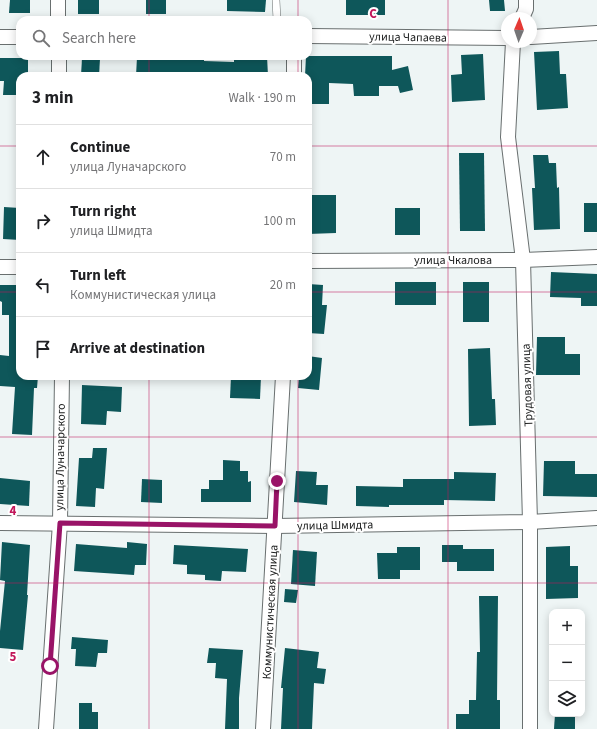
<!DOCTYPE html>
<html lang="en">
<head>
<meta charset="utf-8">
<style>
	:root { --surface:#fff; --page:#f2f2f2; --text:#202124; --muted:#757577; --line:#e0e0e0 }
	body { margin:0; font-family:"Source Sans 3",sans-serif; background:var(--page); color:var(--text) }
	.controls { position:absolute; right:12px; bottom:12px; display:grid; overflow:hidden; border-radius:8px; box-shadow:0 2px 10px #0003 }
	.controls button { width:36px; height:36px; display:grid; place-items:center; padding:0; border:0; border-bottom:1px solid var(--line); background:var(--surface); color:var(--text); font:20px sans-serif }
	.compass { position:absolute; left:501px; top:12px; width:36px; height:36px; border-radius:50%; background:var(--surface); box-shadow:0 2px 10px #0003; rotate:2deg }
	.stop { position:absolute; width:12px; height:12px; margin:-9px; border:3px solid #991367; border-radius:50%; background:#fff }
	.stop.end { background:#991367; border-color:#fff; box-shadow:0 1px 4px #0008 }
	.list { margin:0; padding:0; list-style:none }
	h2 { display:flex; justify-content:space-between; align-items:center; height:52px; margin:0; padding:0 16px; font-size:17px }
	h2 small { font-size:13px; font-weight:400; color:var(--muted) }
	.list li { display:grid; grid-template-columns:26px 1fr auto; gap:12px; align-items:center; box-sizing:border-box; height:64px; padding:0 16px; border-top:1px solid var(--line) }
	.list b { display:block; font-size:15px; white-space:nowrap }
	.list p { margin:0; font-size:13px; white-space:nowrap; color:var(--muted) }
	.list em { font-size:13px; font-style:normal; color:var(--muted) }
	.icon { flex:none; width:22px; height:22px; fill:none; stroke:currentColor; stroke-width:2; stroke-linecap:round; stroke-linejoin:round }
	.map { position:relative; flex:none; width:597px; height:729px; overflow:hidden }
	.search { position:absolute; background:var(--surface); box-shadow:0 2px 10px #0003; left:16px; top:16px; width:296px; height:44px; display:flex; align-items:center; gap:10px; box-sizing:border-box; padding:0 14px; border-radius:12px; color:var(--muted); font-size:15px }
	.panel { position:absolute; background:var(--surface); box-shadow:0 2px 10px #0003; left:16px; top:72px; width:296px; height:308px; border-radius:12px }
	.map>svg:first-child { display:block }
	.building { fill:#0e575a }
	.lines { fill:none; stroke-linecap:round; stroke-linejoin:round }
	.service-casing { stroke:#696f6f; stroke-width:8 }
	.minor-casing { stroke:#696f6f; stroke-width:16 }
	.service { stroke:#fff; stroke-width:7 }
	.minor { stroke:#fff; stroke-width:14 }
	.route { stroke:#991367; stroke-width:5 }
	.grid { fill:none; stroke:#c2185b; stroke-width:1; stroke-opacity:0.55 }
	.labels { text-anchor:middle; stroke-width:4; stroke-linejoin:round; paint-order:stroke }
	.street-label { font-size:12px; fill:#202222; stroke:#fff }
	.grid-label { font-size:13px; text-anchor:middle; font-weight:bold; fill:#c2185b; stroke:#fff; stroke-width:4; stroke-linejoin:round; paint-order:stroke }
</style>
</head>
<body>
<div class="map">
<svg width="597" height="729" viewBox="0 0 597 729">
	<rect width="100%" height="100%" fill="#eef5f5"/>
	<g class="building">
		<path d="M 10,0 L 30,0 L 30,13 L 9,13 Z"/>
		<rect x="78" y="0" width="21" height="14"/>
		<rect x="146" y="0" width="20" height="14"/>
		<path d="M 227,0 L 266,0 L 265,12 L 227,11 Z"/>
		<rect x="346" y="0" width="39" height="15"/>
		<path d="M 489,0 L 504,0 L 505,11 L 490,11 Z"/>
		<path d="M 559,51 L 560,74 L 566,74 L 568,108 L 537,110 L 534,52 Z"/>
		<path d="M 483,54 L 485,100 L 452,102 L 451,75 L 462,74 L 461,55 Z"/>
		<path d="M 181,56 L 204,57 L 204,61 L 234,62 L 234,57 L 267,56 L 268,76 L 136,76 L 137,57 L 181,59 Z"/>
		<path d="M 306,56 L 392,56 L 392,70 L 408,66 L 413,90 L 400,93 L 398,86 L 379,86 L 379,96 L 354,96 L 353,84 L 329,83 L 329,104 L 308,104 L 308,76 L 305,76 Z"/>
		<path d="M 0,58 L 28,58 L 28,76 L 20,76 L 20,95 L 3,95 L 4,81 L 0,81 Z"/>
		<path d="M 82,58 L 100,59 L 99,76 L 81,76 Z"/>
		<path d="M 459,153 L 484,153 L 485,231 L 460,231 Z"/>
		<path d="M 533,155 L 548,155 L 549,163 L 556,163 L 557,188 L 559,187 L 560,229 L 534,230 L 532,188 L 535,188 Z"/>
		<path d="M 308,195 L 336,195 L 336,233 L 308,234 Z"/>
		<rect x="584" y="203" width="13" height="29"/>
		<path d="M 4,207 L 20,208 L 20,240 L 3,239 Z"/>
		<rect x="395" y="208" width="25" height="27"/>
		<path d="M 551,272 L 597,274 L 597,306 L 581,306 L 581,298 L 550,297 Z"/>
		<rect x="395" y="282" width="41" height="23"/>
		<rect x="463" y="282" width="26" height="40"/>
		<path d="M 308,284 L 323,285 L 322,305 L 327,305 L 324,334 L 308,333 Z"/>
		<path d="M 0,285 L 20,285 L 20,376 L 38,376 L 37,388 L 34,388 L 32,435 L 12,434 L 15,387 L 0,386 L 0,355 L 9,356 L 9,315 L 2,315 L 2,302 L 0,301 Z"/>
		<path d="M 537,337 L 565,337 L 565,354 L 580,354 L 580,375 L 536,375 Z"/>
		<path d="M 490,348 L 492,399 L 495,399 L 496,425 L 469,426 L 468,349 Z"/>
		<path d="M 308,356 L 322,358 L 319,390 L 298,388 L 299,376 L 308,376 Z"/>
		<path d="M 231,376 L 261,376 L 260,399 L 230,398 Z"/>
		<path d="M 82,385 L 122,387 L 121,412 L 107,411 L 106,425 L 81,424 Z"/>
		<path d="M 93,448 L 107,448 L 104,489 L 96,488 L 95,507 L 76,506 L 79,458 L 92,458 Z"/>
		<path d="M 223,460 L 240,461 L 240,471 L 248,471 L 248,482 L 251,481 L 251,502 L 201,502 L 201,489 L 209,489 L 209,480 L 223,480 Z"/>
		<path d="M 544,461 L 575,461 L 575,474 L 597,474 L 597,497 L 543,496 Z"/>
		<path d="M 296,471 L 317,472 L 316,485 L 328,485 L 327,505 L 294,502 Z"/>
		<path d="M 454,472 L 496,473 L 495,501 L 444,500 L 444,505 L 389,505 L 389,507 L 356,506 L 356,486 L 403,487 L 403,479 L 454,479 Z"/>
		<path d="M 0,478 L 30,481 L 29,506 L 0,504 Z"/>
		<path d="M 142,479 L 162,480 L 162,503 L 141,502 Z"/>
		<path d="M 2,542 L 30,545 L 27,595 L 28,595 L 23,650 L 0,648 L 0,631 L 5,581 L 0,580 Z"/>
		<path d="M 127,542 L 147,544 L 146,565 L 135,565 L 134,575 L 74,571 L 76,544 L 127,548 Z"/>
		<path d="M 174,545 L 248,549 L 246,572 L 222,571 L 221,581 L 205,580 L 205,575 L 187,574 L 187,565 L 173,564 Z"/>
		<path d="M 442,545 L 463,545 L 463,549 L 494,549 L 494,571 L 457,571 L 457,562 L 442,562 Z"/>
		<path d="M 570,546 L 570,566 L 578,566 L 578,598 L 546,599 L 546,547 Z"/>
		<path d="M 397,547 L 420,547 L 420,570 L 400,570 L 400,579 L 378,579 L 377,553 L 397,553 Z"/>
		<path d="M 293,550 L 317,552 L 315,586 L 291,584 Z"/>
		<path d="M 285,589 L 298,590 L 296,603 L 284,602 Z"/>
		<path d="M 479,596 L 498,596 L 497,700 L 500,700 L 500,729 L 456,729 L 456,714 L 469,714 L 469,700 L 476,700 L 477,652 L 480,652 Z"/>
		<path d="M 72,637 L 108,640 L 107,653 L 98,653 L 96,667 L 75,666 L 76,649 L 71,649 Z"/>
		<path d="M 209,648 L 243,650 L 239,698 L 239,729 L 225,729 L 227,679 L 215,678 L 216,663 L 207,663 Z"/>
		<path d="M 285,648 L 319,652 L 317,668 L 326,669 L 324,684 L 314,683 L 312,729 L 281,729 L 283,688 L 281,688 Z"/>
		<path d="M 79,703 L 92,703 L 92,712 L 98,712 L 98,729 L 79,729 Z"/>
		<path d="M 555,714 L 575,714 L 575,729 L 554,729 Z"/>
	</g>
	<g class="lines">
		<g class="service-casing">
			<path id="service" d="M 276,0 L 277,20"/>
		</g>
		<g class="minor-casing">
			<g id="minor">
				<path d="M 58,0 L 58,20"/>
				<path d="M 522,18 L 526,9 L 526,0"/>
				<path d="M 308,36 L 507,38"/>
				<path d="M 0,37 L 20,37"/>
				<path d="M 531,37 L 597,33"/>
				<path d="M 513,42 L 508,137 L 523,260 L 530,522 L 530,729"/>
				<path d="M 59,56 L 59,76"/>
				<path d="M 294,76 L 294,56"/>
				<path d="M 308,261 L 523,260 L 597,257"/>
				<path d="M 0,267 L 20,267"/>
				<path d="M 0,523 L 275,526 L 530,522 L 597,518"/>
				<path d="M 46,729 L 60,523 L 62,376"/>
				<path d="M 263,729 L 283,376"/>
			</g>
		</g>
		<use href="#service" class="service"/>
		<use href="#minor" class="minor"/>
	</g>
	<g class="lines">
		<path class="route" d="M 50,666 L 60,523 L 275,526 L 277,481"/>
	</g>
	<path class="grid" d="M 149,0 L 149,20M 298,0 L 298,20M 448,0 L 448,729M 149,56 L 149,76M 298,56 L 298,76M 0,146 L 20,146M 308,146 L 597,146M 0,292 L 20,292M 308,292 L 597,292M 149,376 L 149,729M 298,376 L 298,729M 0,437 L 597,437M 0,583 L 597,583"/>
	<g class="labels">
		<g class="street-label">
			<text transform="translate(408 37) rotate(1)" y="4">улица Чапаева</text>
			<text x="453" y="264">улица Чкалова</text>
			<text transform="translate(527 385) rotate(-92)" y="4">Трудовая улица</text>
			<text transform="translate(60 457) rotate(-89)" y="4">улица Луначарского</text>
			<text transform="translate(335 525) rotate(-1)" y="4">улица Шмидта</text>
			<text transform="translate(270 612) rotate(-87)" y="4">Коммунистическая улица</text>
		</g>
	</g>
	<g class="grid-label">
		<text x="373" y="18">C</text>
		<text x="13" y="515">4</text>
		<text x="13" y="661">5</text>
	</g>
</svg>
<div class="controls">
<button>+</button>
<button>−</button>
<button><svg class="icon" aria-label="layers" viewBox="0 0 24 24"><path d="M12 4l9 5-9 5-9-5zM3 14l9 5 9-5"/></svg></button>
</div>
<svg class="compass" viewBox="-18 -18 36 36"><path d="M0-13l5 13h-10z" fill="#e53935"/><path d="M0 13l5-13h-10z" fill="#757577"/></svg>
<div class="stop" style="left:50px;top:666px"></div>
<div class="stop end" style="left:277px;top:481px"></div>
<div class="search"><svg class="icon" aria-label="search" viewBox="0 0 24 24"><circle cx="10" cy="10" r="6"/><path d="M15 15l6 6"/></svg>Search here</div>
<section class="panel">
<h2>3 min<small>Walk · 190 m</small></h2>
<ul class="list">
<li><svg class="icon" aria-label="ahead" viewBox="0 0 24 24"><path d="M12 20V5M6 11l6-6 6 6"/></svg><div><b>Continue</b><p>улица Луначарского</p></div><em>70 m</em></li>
<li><svg class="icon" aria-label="right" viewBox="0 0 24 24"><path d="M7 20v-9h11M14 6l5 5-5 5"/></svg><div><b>Turn right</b><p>улица Шмидта</p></div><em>100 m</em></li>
<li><svg class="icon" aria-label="left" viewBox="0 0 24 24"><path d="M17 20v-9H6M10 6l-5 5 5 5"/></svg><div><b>Turn left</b><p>Коммунистическая улица</p></div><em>20 m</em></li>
<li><svg class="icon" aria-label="arrive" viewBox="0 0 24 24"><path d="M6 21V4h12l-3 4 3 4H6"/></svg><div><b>Arrive at destination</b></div></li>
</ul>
</section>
</div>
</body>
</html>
